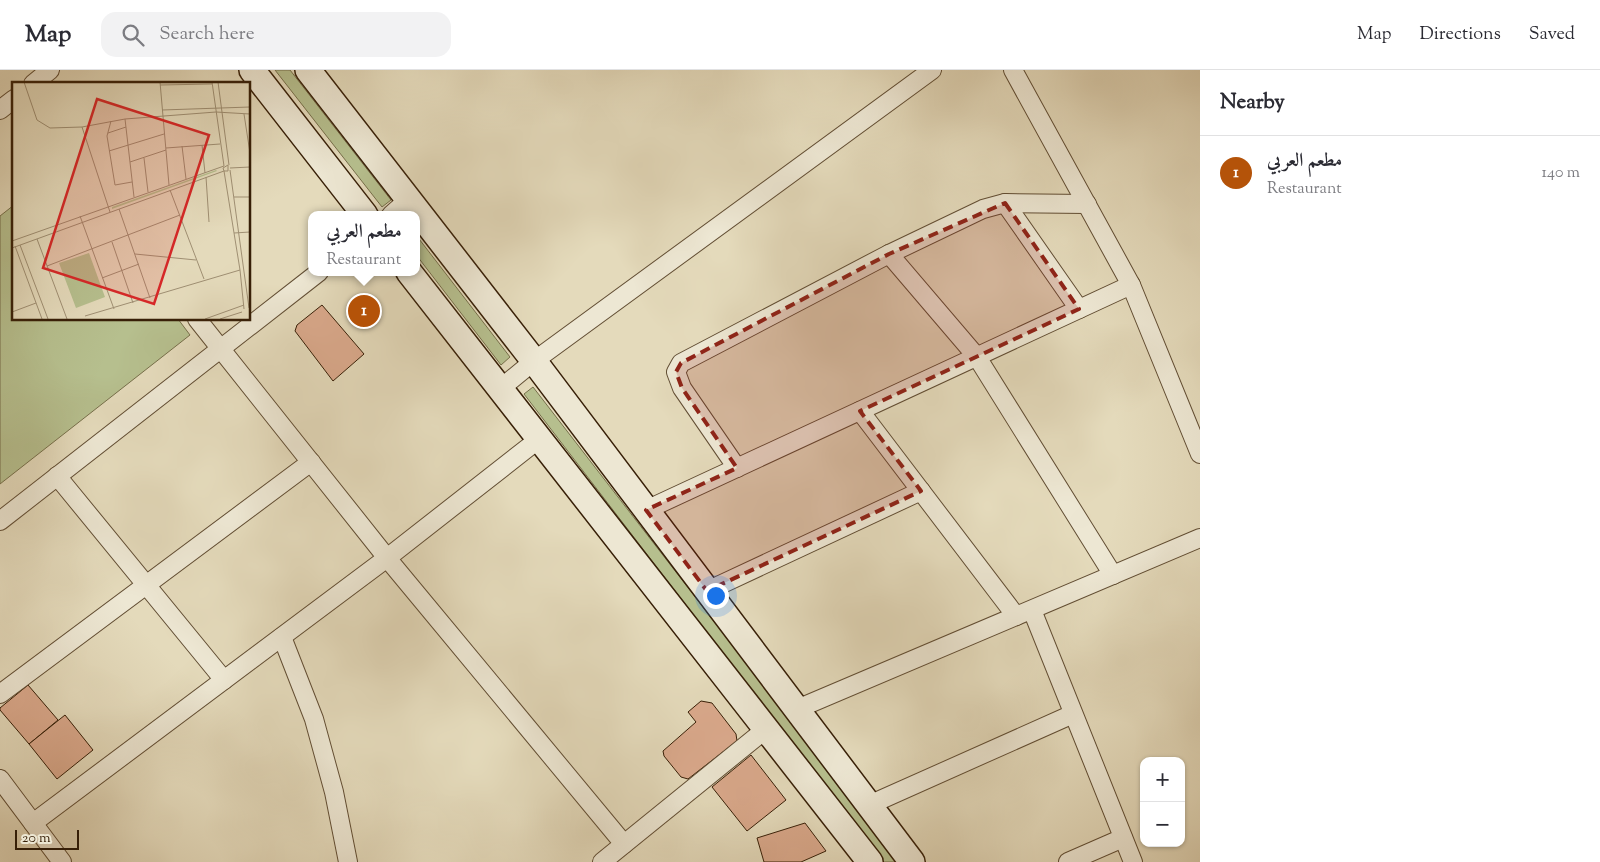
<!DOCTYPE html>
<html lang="en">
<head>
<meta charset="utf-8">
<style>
	:root { --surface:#fff; --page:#f2f2f3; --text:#2b2b33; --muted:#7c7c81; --line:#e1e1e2; --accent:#b45309 }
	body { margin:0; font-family:"Sorts Mill Goudy",Amiri,serif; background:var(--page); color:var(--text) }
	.controls { position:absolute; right:15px; bottom:15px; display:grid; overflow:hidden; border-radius:10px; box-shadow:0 1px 4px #0004 }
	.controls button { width:45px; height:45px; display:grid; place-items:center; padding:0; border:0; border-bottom:1px solid var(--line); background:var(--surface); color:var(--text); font:25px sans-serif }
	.scale { position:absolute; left:15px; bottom:12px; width:64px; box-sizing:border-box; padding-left:5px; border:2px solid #371f07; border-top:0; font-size:14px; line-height:18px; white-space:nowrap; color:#371f07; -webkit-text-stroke:4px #ede7d3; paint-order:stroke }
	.you { position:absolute; left:715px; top:525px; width:18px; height:18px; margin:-12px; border:4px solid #fff; border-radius:50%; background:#1a73e8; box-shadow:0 0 0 8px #1a73e833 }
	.badge { display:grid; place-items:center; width:32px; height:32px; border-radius:50%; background:var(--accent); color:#fff; font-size:16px; font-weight:700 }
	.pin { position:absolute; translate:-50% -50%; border:2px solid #fff; box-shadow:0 1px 5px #0006 }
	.popup { position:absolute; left:308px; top:141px; width:112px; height:65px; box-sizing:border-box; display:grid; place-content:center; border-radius:10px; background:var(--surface); filter:drop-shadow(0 1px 4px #0005); font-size:16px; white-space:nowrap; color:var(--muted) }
	.popup b { font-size:19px; color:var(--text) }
	.popup::after { content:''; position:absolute; left:50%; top:100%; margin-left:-10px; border:10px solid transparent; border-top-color:var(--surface) }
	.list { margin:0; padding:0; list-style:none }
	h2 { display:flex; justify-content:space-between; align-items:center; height:65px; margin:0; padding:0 20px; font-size:21px }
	h2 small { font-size:16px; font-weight:400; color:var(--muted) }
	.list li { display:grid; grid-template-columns:32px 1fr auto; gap:15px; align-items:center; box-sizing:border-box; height:75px; padding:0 20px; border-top:1px solid var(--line) }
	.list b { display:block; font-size:19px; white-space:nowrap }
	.list p { margin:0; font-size:16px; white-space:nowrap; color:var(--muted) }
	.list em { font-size:16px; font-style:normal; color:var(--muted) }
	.icon { flex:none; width:28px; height:28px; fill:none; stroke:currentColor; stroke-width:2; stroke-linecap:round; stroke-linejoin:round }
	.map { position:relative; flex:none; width:1200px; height:792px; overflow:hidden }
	header { display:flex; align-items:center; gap:30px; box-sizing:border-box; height:70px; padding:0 25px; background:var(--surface); border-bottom:1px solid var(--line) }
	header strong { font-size:24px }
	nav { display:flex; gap:28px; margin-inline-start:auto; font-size:18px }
	.search { width:350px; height:45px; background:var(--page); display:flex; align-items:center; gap:12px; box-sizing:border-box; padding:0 18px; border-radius:15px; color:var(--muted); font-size:19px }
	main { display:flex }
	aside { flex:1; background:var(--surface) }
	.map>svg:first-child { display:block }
	.green { fill:#b6bf8e; stroke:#766f4a }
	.building { fill:#daa98c; stroke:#371f07 }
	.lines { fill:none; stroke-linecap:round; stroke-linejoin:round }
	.street-casing { stroke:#624e34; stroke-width:20 }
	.secondary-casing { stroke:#371f07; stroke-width:28 }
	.street { stroke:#ede7d3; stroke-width:18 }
	.secondary { stroke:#ede7d3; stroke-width:25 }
	.marked { fill:#8f2418; fill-opacity:0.2; stroke:#8f2418; stroke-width:4; stroke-dasharray:10 6; stroke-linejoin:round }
	.inset-road { fill:none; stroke:#9f8f73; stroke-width:1 }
	.view { fill:#d62828; fill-opacity:0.15; stroke:#d62828; stroke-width:2.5 }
	.inset-edge { fill:none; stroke:#371f07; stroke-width:2.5 }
</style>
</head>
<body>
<header>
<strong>Map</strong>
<div class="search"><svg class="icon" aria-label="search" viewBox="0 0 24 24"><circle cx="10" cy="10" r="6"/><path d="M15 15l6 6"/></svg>Search here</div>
<nav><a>Map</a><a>Directions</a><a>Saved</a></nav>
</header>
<main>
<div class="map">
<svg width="1200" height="792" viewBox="0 0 1200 792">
	<rect width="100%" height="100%" fill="#e4dabb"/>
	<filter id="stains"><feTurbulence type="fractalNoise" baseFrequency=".004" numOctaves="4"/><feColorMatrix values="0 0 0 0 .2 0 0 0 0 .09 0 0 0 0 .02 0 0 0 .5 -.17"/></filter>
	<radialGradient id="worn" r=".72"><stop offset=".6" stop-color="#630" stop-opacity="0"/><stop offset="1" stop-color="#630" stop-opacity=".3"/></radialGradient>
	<g class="green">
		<path d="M 275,0 L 290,0 L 391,130 L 382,137 Z"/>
		<path d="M 14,135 L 14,249 L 178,249 L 190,265 L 0,414 L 0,146 Z"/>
		<path d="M 416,165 L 510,287 L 501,295 L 417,186 Z"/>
		<path d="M 533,317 L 900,792 L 883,792 L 524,324 Z"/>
	</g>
	<g class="building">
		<path d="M 322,235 L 364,284 L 333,311 L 295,261 L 297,255 Z"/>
		<path d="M 28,615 L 58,650 L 29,674 L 0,640 L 0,638 Z"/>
		<path d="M 701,631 L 712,633 L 736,664 L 737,671 L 688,709 L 681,707 L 664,686 L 663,681 L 696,652 L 688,642 Z"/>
		<path d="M 65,645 L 93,680 L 57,709 L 29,674 Z"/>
		<path d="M 751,685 L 786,730 L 747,761 L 712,717 Z"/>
		<path d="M 805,753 L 826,781 L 801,792 L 764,792 L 757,768 Z"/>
	</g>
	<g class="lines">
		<g class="street-casing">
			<g id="street">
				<path d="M 1013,0 L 1131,215"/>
				<path d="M 33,14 L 50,0"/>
				<path d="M 0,40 L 14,29"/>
				<path d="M 1005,133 L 1079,239"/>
				<path d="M 391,145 L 409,129"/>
				<path d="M 889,184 L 977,287 L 1113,505"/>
				<path d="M 197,249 L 387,488 L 624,774"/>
				<path d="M 500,319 L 534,291 L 932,0"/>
				<path d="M 860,341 L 1016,546"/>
				<path d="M 737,398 L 682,318 L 676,302 L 681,293 L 889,184 L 983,139 L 1005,133 L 1087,134"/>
				<path d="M 57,406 L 224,610"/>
				<path d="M 646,440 L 1131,215 L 1200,384"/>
				<path d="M 0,451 L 319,202"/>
				<path d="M 707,521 L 921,421"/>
				<path d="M 1032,540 L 1133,792"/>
				<path d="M 282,567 L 314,649 L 334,722 L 348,792"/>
				<path d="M 0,624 L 311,392"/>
				<path d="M 797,639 L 1200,468"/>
				<path d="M 0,709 L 62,792"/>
				<path d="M 869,735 L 1073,644"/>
				<path d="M 33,753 L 387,488 L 539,369"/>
				<path d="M 602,792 L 766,659"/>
				<path d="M 1068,792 L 1123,768"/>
			</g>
		</g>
		<g class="secondary-casing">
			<g id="secondary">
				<path d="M 252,0 L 365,145"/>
				<path d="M 308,0 L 534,291 L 912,792"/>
				<path d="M 409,202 L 870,792"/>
			</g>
		</g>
		<use href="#street" class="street"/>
		<use href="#secondary" class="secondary"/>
	</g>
	<path class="marked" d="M 1005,133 L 1079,239 L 860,341 L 921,421 L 707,521 L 646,440 L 737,398 L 682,318 L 676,302 L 681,293 L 889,184 Z"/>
	<g transform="translate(12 12)">
		<rect width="238" height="238" fill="#e4dabb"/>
		<path d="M 205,89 L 100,127 L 100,125 L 204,88 ZM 77,171 L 93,215 L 64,226 L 47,181 Z" fill="#b6bf8e"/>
		<path class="inset-road" d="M 12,0 L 25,38 L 38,46 L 70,45 L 113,37M 148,0 L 157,103M 206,0 L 217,83M 148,3 L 200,2M 150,28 L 238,25M 232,32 L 238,71M 99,39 L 95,54 L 103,103 L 120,100M 70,45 L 98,130M 96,51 L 114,45M 190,63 L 193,91M 170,64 L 174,97M 154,66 L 208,62M 97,69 L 152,52M 132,76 L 136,110M 118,80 L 154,68M 218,86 L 238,85M 218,88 L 237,226M 194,95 L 197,140M 158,108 L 192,197M 122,115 L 113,37 L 204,30 L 238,32M 222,115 L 238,115M 107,127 L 138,216M 68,134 L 102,227M 222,151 L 238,150M 25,157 L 55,237M 0,159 L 212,84 L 200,0M 100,160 L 121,221M 8,163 L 36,237M 3,164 L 30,237M 0,166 L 212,89 L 216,89 L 216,83 L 211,86 L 212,89 L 228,188 L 232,227M 123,172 L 184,178M 35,184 L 168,133M 90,196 L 127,182M 0,230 L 24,221M 73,234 L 228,188M 193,237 L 232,223M 208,237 L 230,230"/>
		<path class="view" d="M 85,17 L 197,53 L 142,222 L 31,186 Z"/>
		<rect width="238" height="238" class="inset-edge"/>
	</g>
	<rect width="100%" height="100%" filter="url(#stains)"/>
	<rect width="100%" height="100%" fill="url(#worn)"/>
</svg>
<div class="controls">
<button>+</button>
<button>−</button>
</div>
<div class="scale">20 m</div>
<div class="you"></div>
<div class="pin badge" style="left:364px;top:241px">1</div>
<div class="popup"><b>مطعم العربي</b>Restaurant</div>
</div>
<aside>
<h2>Nearby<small></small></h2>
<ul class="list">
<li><span class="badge">1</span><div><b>مطعم العربي</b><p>Restaurant</p></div><em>140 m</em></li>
</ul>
</aside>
</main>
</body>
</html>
